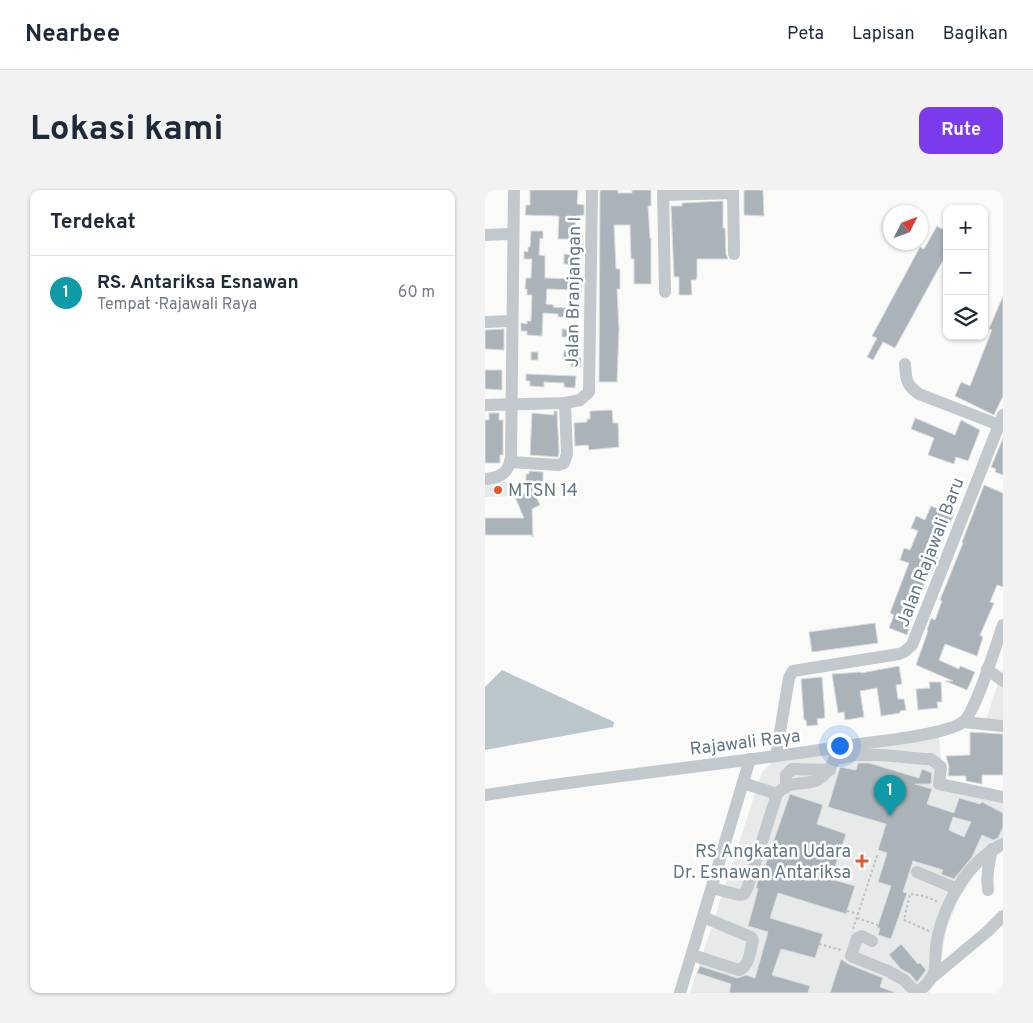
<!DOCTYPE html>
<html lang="id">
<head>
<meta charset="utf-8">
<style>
	:root { --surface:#fff; --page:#f2f2f3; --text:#1f2937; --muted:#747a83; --line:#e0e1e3; --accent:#7c3aed }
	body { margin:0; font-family:Overpass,sans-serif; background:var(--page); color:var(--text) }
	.controls { position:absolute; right:15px; top:15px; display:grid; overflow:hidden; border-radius:10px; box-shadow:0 1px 4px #0004 }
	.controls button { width:45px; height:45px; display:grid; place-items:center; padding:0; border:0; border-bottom:1px solid var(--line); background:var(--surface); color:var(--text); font:25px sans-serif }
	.compass { position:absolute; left:398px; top:15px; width:45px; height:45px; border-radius:50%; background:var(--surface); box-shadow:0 1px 4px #0004; rotate:48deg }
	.you { position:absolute; left:354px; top:555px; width:18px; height:18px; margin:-12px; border:4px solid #fff; border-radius:50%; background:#1a73e8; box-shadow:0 0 0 8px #1a73e833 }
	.badge { display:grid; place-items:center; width:32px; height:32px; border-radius:50%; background:var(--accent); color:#fff; font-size:16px; font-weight:700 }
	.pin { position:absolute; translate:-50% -41px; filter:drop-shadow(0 1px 2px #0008) }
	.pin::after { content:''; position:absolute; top:26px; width:18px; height:15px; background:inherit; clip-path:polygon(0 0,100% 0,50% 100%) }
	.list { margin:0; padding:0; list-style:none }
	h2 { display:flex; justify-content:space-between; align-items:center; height:65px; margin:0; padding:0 20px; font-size:21px }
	h2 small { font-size:16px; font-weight:400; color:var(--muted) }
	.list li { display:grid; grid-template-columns:32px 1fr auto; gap:15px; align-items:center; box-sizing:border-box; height:75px; padding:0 20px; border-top:1px solid var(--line) }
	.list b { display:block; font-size:19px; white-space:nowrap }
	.list p { margin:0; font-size:16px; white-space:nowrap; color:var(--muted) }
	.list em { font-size:16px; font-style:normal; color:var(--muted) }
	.icon { flex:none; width:28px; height:28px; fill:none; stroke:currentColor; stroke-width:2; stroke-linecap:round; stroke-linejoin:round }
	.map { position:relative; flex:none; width:518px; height:803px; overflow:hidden; border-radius:10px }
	header { display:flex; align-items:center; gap:30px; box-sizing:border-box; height:70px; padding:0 25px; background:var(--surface); border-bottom:1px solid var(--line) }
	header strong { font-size:24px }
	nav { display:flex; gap:28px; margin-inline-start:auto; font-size:18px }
	.intro { display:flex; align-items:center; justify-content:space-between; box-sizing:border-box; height:120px; padding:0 30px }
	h1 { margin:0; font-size:35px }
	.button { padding:12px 22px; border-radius:10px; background:var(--accent); color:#fff; font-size:18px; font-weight:700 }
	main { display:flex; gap:30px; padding:0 30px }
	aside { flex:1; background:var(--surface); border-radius:10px; box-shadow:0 1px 4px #0004 }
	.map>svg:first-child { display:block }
	.built { fill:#e8e9e9 }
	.water { fill:#bbc7cb }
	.building { fill:#aab3b9; stroke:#dcdcda; fill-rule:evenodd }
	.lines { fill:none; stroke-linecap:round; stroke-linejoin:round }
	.path { stroke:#bbbfc2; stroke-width:2; stroke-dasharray:2.5 2.5; stroke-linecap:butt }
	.minor { stroke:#c3c8cc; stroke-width:12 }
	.poi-dot { fill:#e4572e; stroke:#fff; stroke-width:2 }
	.labels { text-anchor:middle; stroke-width:5; stroke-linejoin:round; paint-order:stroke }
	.street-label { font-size:18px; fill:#657683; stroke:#fff }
	.poi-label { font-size:18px; fill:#657683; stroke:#fff; text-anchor:start }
</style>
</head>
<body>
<header>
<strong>Nearbee</strong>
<nav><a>Peta</a><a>Lapisan</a><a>Bagikan</a></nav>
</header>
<div class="intro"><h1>Lokasi kami</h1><a class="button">Rute</a></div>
<main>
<aside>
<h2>Terdekat<small></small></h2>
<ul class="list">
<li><span class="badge" style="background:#0f9aa8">1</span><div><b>RS. Antariksa Esnawan</b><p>Tempat · Rajawali Raya</p></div><em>60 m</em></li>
</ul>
</aside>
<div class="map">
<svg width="518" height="803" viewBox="0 0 518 803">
	<rect width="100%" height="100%" fill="#fafaf8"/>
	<g class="built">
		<path d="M 25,292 L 26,306 L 0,307 L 0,293 Z"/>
		<path d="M 518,479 L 518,531 L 501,531 L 507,511 Z"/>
		<path d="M 454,545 L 457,589 L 479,596 L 506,598 L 518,602 L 518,661 L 493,680 L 473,710 L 461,740 L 454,785 L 444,803 L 205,803 L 277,582 L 291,569 Z"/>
	</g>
	<path class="water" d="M 17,480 L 129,532 L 128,537 L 0,560 L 0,497 Z"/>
	<g class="building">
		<path d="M 45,0 L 93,0 L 92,14 L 99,15 L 99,25 L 91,26 L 90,42 L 97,43 L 98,56 L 86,56 L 86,49 L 73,49 L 74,26 L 40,25 L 41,15 L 45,15 Z"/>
		<path d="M 115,0 L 133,0 L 133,3 L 147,3 L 147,0 L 166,0 L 166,16 L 163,16 L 165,48 L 166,48 L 166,94 L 149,94 L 149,69 L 146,69 L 145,35 L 129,35 L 131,79 L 135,79 L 135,99 L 132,99 L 134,139 L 132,192 L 114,192 Z"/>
		<path d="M 259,0 L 278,0 L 279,26 L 259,25 Z"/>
		<path d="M 238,11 L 238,38 L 240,38 L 241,64 L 243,69 L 212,69 L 212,87 L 211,90 L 206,90 L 207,105 L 194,105 L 194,87 L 189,87 L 186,16 L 197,16 L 197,13 Z"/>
		<path d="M 452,36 L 462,42 L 462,63 L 410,158 L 398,152 L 388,170 L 382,167 L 392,148 L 387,146 L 435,57 L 439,59 Z"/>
		<path d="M 46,41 L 58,41 L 58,49 L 55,48 L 54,65 L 60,66 L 60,88 L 92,89 L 92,92 L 97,93 L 96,103 L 88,103 L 88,100 L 62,99 L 61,114 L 69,115 L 68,117 L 81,118 L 81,127 L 73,127 L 73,124 L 58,123 L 57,146 L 42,145 L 42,141 L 36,141 L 36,133 L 42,134 L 42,131 L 46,131 L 47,105 L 42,105 L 42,99 L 40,99 L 41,88 L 46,88 L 47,69 L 39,69 L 39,61 L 43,62 L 43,57 L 45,57 Z"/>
		<path d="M 79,64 L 92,65 L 92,75 L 79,74 Z"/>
		<path d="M 518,106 L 518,206 L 509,225 L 470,206 L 476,192 L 485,196 L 507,140 L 504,139 Z"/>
		<path d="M 19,139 L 19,160 L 0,159 L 0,140 Z"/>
		<path d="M 77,139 L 93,140 L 93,147 L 77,147 Z"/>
		<path d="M 79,161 L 94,162 L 94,168 L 96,168 L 96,177 L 86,177 L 86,170 L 78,169 Z"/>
		<rect x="46" y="162" width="7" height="8"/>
		<path d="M 0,180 L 17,180 L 17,200 L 0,199 Z"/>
		<path d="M 41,184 L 91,186 L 90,198 L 79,197 L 79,193 L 59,192 L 59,197 L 45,196 L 45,191 L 41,191 Z"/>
		<path d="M 127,220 L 128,233 L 133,233 L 134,257 L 104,260 L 103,255 L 90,256 L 89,233 L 102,232 L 102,229 L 105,229 L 105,221 Z"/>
		<path d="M 69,221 L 72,221 L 74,263 L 73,267 L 45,265 L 47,223 L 69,225 Z"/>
		<path d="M 4,223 L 14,223 L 14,230 L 18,230 L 18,265 L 15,265 L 15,273 L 0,273 L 0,230 L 4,230 Z"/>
		<path d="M 430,228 L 470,245 L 476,230 L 495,240 L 483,271 L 471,267 L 469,274 L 443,265 L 449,248 L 426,239 Z"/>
		<path d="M 518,248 L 518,285 L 510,282 L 511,279 L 506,277 Z"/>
		<path d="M 44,281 L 58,282 L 58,292 L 44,292 L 55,315 L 47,319 L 48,347 L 47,345 L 0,345 L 0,328 L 39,328 L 30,307 L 41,302 L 41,284 L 44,284 Z"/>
		<path d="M 499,295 L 518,303 L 518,397 L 512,395 L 505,412 L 509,413 L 495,445 L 498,447 L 492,466 L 460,454 L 454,470 L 474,479 L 475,476 L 490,482 L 482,500 L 460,491 L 468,491 L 431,475 L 443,441 L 442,440 L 446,428 L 450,430 L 457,411 L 455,410 L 478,353 L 477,352 Z"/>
		<path d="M 446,316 L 469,325 L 456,352 L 451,366 L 453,367 L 447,381 L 445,380 L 433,409 L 422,445 L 404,438 L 409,425 L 405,423 L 424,373 L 415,370 L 419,358 L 425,360 L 433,341 L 426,338 L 431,326 L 440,330 Z"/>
		<path d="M 390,433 L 393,453 L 327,462 L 324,442 Z"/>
		<path d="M 414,476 L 417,494 L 411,495 L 413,509 L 419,509 L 421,520 L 415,521 L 415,523 L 396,526 L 392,498 L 375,501 L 379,527 L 360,530 L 359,522 L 353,523 L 347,484 L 376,482 L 376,483 Z"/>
		<path d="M 337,487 L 340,528 L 332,529 L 333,535 L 322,536 L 321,530 L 319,530 L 316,489 Z"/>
		<path d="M 444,492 L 456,492 L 457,512 L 452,512 L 453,518 L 433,520 L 431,499 L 445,498 Z"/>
		<path d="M 485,542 L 518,544 L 518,585 L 497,585 L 497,594 L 481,591 L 481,586 L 463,586 L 464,577 L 461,566 L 485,565 Z"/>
		<path d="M 373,573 L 384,573 L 434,588 L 437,579 L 447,583 L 446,594 L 430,594 L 447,599 L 442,614 L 469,623 L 474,608 L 495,614 L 497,612 L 518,623 L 518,637 L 513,648 L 508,650 L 497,645 L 487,667 L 469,689 L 456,684 L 458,680 L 428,671 L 418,702 L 422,703 L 406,749 L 393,745 L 395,738 L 392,738 L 406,696 L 393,692 L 402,663 L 393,660 L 401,634 L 343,617 L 355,577 L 371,580 ZM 468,627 L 486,632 L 479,647 L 464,640 Z"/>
		<path d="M 305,604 L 338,615 L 332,634 L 361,644 L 346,689 L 370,696 L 361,724 L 293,703 L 285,728 L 338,744 L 330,768 L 296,759 L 287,785 L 325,796 L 323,803 L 244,803 L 246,794 L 212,783 L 215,776 L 252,788 L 261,785 L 270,788 L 283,742 L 263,736 L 273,699 L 271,698 L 274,686 L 276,687 Z"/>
		<path d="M 416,754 L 433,774 L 435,773 L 441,780 L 432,792 L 425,784 L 416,779 L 404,765 Z"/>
		<path d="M 356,769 L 363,774 L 398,788 L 395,797 L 409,802 L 409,803 L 345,803 Z"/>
	</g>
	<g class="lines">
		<g class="path">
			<path d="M 362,721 L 373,724"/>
			<path d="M 372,728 L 393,735"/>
			<path d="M 368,739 L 393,663"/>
			<path d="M 444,741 L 419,730 L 425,704 L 439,706 L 451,711 L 452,713"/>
			<path d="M 334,754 L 356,760"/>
		</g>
		<g class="minor">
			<path d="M 178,0 L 180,102"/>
			<path d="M 248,0 L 249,64"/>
			<path d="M 178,5 L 248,3"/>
			<path d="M 0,45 L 28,44"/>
			<path d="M 0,132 L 27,131"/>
			<path d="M 420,174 C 421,190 421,195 434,204 L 514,235"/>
			<path d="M 0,215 L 80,213 L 95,210 L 104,202 L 107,0"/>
			<path d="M 25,272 L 74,275 L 79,273 L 82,264 L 80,213"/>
			<path d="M 0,289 C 15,288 24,283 26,267 L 29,0"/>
			<path d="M 502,479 L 518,491"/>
			<path d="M 478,532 L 518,536"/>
			<path d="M 349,562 L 350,569 L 370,565 L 397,565 L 440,569 L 446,569 L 456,577 L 454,594 L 518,607"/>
			<path d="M 291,566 L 304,488 L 308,481 L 414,464 L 419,462 L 427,455 L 518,225"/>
			<path d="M 258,593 L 292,604"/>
			<path d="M 301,596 L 301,585 L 307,579 L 345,580"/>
			<path d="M 0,605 C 127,585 255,573 382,553 C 404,550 462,544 478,532 C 491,522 511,454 518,435"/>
			<path d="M 432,682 L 472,699"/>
			<path d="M 227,698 L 254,705 L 259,704 L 262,699 L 292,604 C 312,582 331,608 350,569"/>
			<path d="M 503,700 C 501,686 504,673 507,659"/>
			<path d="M 387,751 L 377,746 L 372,748 L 366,766 L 403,781 L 419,790 L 432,803"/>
			<path d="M 207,765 L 254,780 C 265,776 265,760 268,750 L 266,747 L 218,727"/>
			<path d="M 449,786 L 503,741 L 518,726"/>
			<path d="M 195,803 L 265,569"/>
			<path d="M 432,803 C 458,781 447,778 452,749 C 460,712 483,671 518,654"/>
		</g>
	</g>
	<g class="poi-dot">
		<circle cx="13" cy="300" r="5"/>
		<path d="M374.5 663.5h5v5h5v5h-5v5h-5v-5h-5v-5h5z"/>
	</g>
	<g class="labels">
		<g class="street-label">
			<text transform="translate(88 102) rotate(-89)" y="6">Jalan Branjangan I</text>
			<text transform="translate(445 362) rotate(-69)" y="6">Jalan Rajawali Baru</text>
			<text transform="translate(260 552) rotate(-7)" y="6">Rajawali Raya</text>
		</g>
		<g class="poi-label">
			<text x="23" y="306">MTSN 14</text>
			<text x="366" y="667" text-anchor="end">RS Angkatan Udara<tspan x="366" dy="21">Dr. Esnawan Antariksa</tspan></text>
		</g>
	</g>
</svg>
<div class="controls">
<button>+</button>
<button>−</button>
<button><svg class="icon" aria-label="layers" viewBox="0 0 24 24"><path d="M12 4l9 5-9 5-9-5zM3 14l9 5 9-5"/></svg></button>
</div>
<svg class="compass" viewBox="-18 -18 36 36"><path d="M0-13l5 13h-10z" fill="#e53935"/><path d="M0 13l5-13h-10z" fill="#747a83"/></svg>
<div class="you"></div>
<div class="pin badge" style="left:405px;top:626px;background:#0f9aa8">1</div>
</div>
</main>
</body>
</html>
